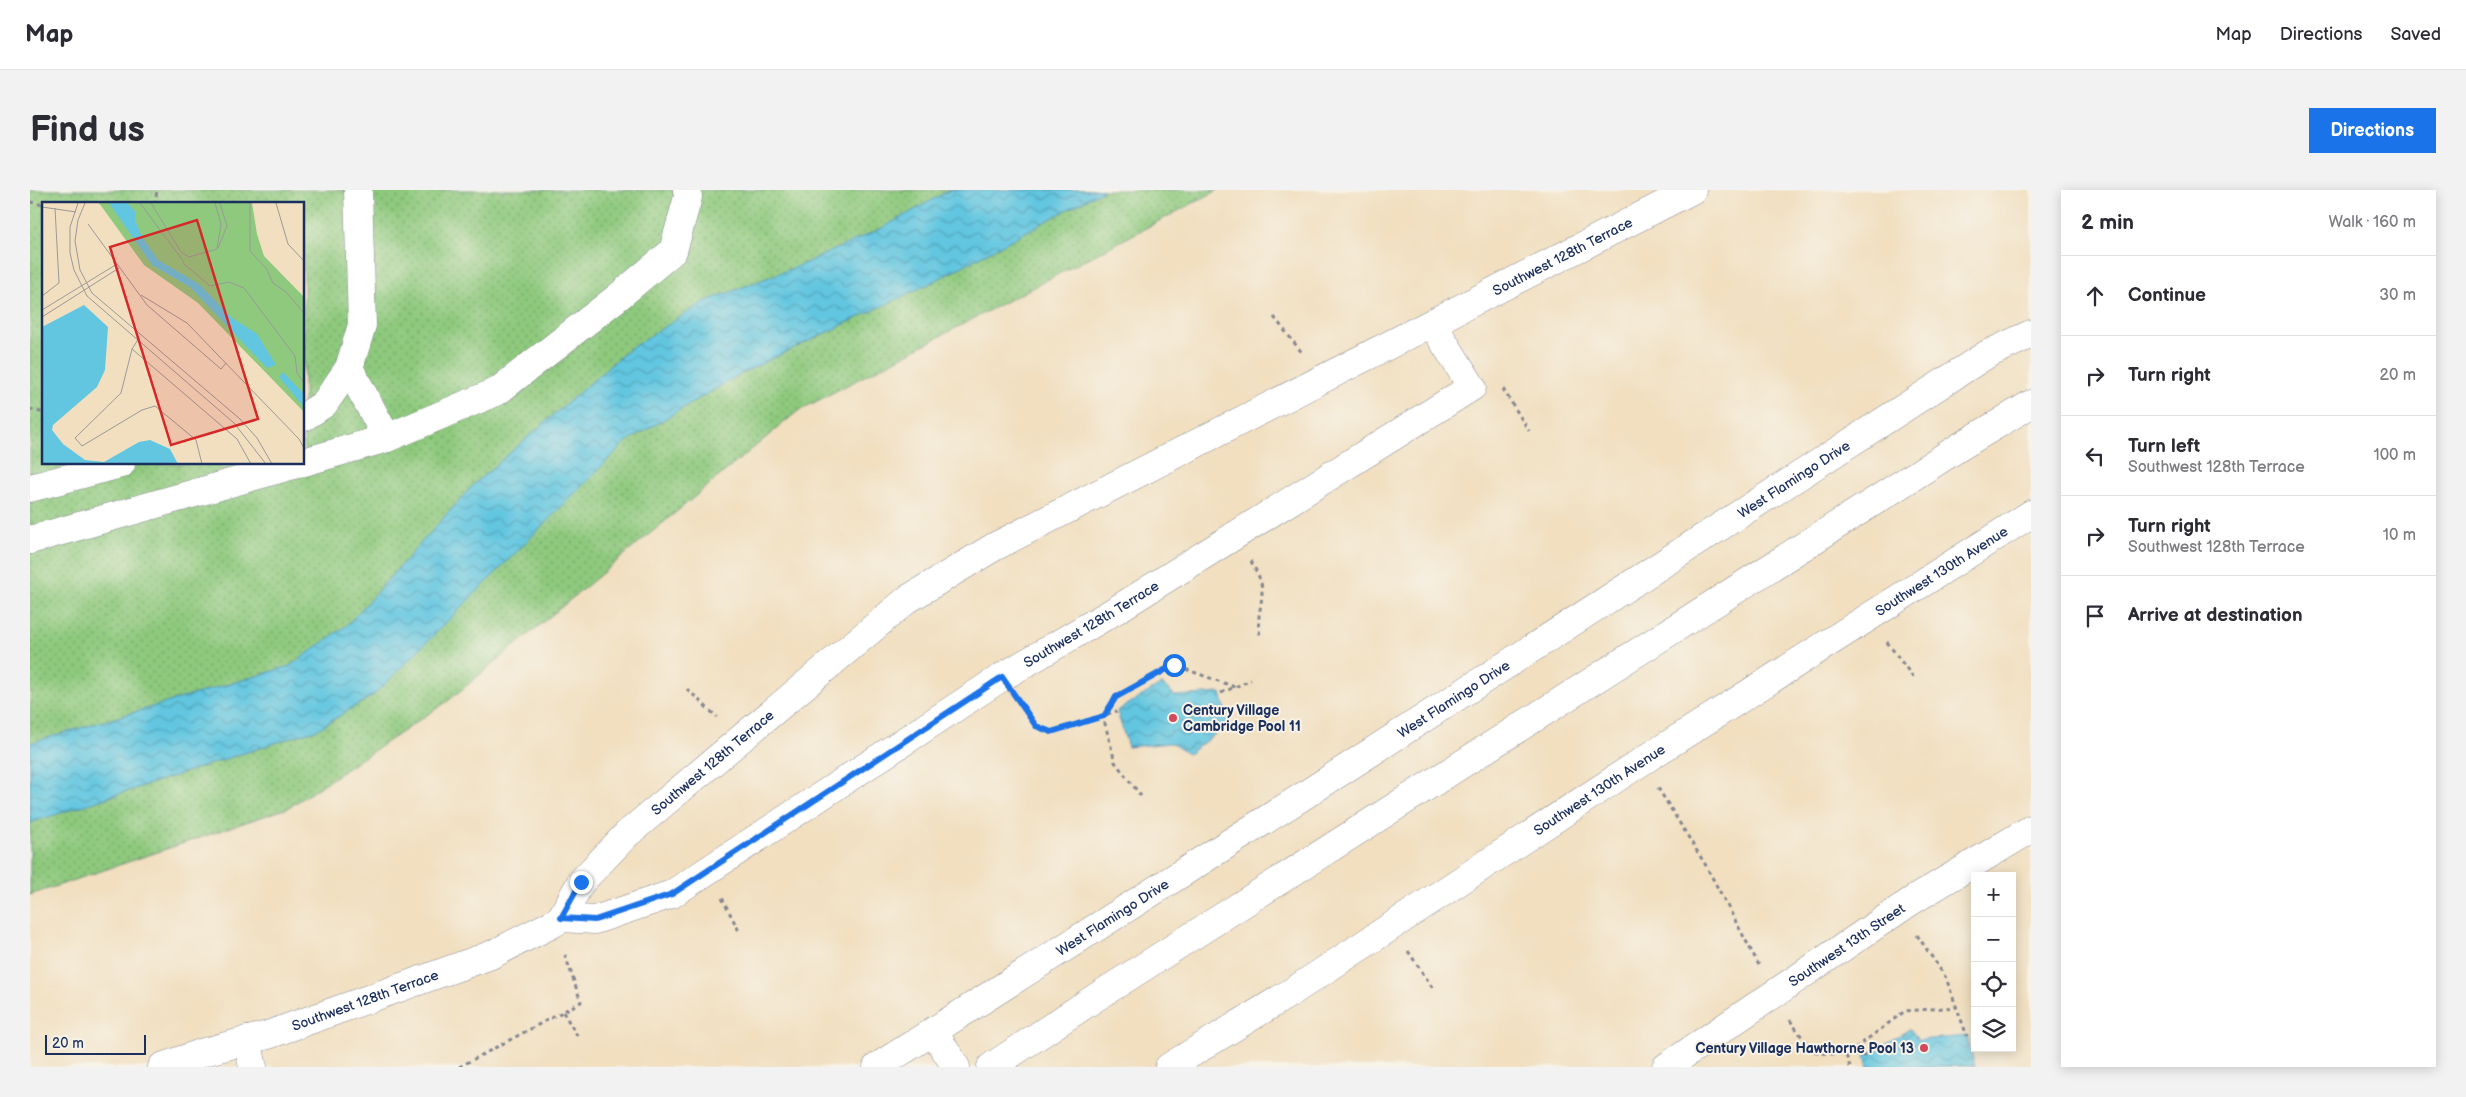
<!DOCTYPE html>
<html lang="en">
<head>
<meta charset="utf-8">
<style>
	:root { --surface:#fff; --page:#f2f2f3; --text:#2b2b33; --muted:#7c7c81; --line:#e1e1e2; --accent:#1a73e8 }
	body { margin:0; font-family:"Balsamiq Sans",sans-serif; background:var(--page); color:var(--text) }
	.controls { position:absolute; right:15px; bottom:15px; display:grid; overflow:hidden; border-radius:0px; box-shadow:0 2px 12px #0003 }
	.controls button { width:45px; height:45px; display:grid; place-items:center; padding:0; border:0; border-bottom:1px solid var(--line); background:var(--surface); color:var(--text); font:25px sans-serif }
	.scale { position:absolute; left:15px; bottom:12px; width:101px; box-sizing:border-box; padding-left:5px; border:2px solid #1b2f5e; border-top:0; font-size:14px; line-height:18px; white-space:nowrap; color:#1b2f5e; -webkit-text-stroke:4px #f7f3e8; paint-order:stroke }
	.stop { position:absolute; width:15px; height:15px; margin:-11px; border:4px solid #1a73e8; border-radius:50%; background:#fff }
	.stop.end { background:#1a73e8; border-color:#fff; box-shadow:0 1px 5px #0008 }
	.list { margin:0; padding:0; list-style:none }
	h2 { display:flex; justify-content:space-between; align-items:center; height:65px; margin:0; padding:0 20px; font-size:21px }
	h2 small { font-size:16px; font-weight:400; color:var(--muted) }
	.list li { display:grid; grid-template-columns:32px 1fr auto; gap:15px; align-items:center; box-sizing:border-box; height:80px; padding:0 20px; border-top:1px solid var(--line) }
	.list b { display:block; font-size:19px; white-space:nowrap }
	.list p { margin:0; font-size:16px; white-space:nowrap; color:var(--muted) }
	.list em { font-size:16px; font-style:normal; color:var(--muted) }
	.icon { flex:none; width:28px; height:28px; fill:none; stroke:currentColor; stroke-width:2; stroke-linecap:round; stroke-linejoin:round }
	.map { position:relative; flex:none; width:2001px; height:877px; overflow:hidden; border-radius:0px }
	header { display:flex; align-items:center; gap:30px; box-sizing:border-box; height:70px; padding:0 25px; background:var(--surface); border-bottom:1px solid var(--line) }
	header strong { font-size:24px }
	nav { display:flex; gap:28px; margin-inline-start:auto; font-size:18px }
	.intro { display:flex; align-items:center; justify-content:space-between; box-sizing:border-box; height:120px; padding:0 30px }
	h1 { margin:0; font-size:35px }
	.button { padding:12px 22px; border-radius:0px; background:var(--accent); color:#fff; font-size:18px; font-weight:700 }
	main { display:flex; gap:30px; padding:0 30px }
	aside { flex:1; background:var(--surface); border-radius:0px; box-shadow:0 2px 12px #0003 }
	.map>svg:first-child { display:block }
	.grass { fill:url(#grass-dots); stroke:#547c6e; fill-rule:evenodd }
	.water { fill:url(#water-waves); stroke:#3e7a9f }
	.lines { fill:none; stroke-linecap:round; stroke-linejoin:round }
	.minor-casing { stroke:#86878f; stroke-width:29 }
	.path { stroke:#86878f; stroke-width:3; stroke-dasharray:4 4; stroke-linecap:butt }
	.minor { stroke:#fff; stroke-width:28 }
	.route { stroke:#1a73e8; stroke-width:6 }
	.poi-dot { fill:#d1495b; stroke:#f7f3e8; stroke-width:2 }
	.labels { text-anchor:middle; stroke-width:4; stroke-linejoin:round; paint-order:stroke }
	.street-label { font-size:14px; fill:#1b2f5e; stroke:#f7f3e8 }
	.poi-label { font-size:14px; font-weight:bold; fill:#1b2f5e; stroke:#f7f3e8; text-anchor:start }
	.inset-road { fill:none; stroke:#9b9999; stroke-width:1 }
	.view { fill:#d62828; fill-opacity:0.15; stroke:#d62828; stroke-width:2.5 }
	.inset-edge { fill:none; stroke:#1b2f5e; stroke-width:2.5 }
</style>
</head>
<body>
<header>
<strong>Map</strong>
<nav><a>Map</a><a>Directions</a><a>Saved</a></nav>
</header>
<div class="intro"><h1>Find us</h1><a class="button">Directions</a></div>
<main>
<div class="map">
<svg width="2001" height="877" viewBox="0 0 2001 877">
	<defs>
		<pattern id="grass-dots" width="8" height="8" patternUnits="userSpaceOnUse" patternTransform="scale(1.25)"><rect width="8" height="8" fill="#8ec97d"/><path d="M2 2h.1M6 6h.1" fill="none" stroke="#73a46a" stroke-width="1.8" stroke-linecap="round"/></pattern>
		<pattern id="water-waves" width="16" height="10" patternUnits="userSpaceOnUse" patternTransform="scale(1.25)"><rect width="16" height="10" fill="#62c6e0"/><path d="M0 5q4-4 8 0t8 0" fill="none" stroke="#50a1b9"/></pattern>
	</defs>
	<rect width="100%" height="100%" fill="#f7f3e8"/>
	<filter id="ink" filterUnits="userSpaceOnUse"><feTurbulence type="fractalNoise" baseFrequency=".02" numOctaves="2"/><feDisplacementMap in="SourceGraphic" scale="10" xChannelSelector="R" yChannelSelector="G"/><feConvolveMatrix kernelMatrix="1 2 1 2 8 2 1 2 1" color-interpolation-filters="sRGB"/></filter>
	<filter id="wash" filterUnits="userSpaceOnUse"><feTurbulence type="fractalNoise" baseFrequency=".0096" numOctaves="4" result="noise"/><feDisplacementMap in="SourceGraphic" scale="20" xChannelSelector="R" yChannelSelector="G"/><feGaussianBlur stdDeviation="1.12" result="paint"/><feColorMatrix in="noise" values="0 0 0 0 0 0 0 0 0 0 0 0 0 0 0 0 0 1.4 0 .05"/><feComposite in="paint" operator="in"/></filter>
	<g filter="url(#wash)">
		<rect width="100%" height="100%" fill="#f1dfc0"/>
		<path class="grass" d="M 0,0 L 1188,0 L 768,221 L 418,511 L 258,618 L 0,705 ZM 14,14 L 274,14 L 274,274 L 14,274 Z"/>
		<g class="water">
			<path d="M 920,0 L 1074,0 L 901,93 L 714,182 L 596,252 L 344,505 L 288,539 L 0,633 L 0,553 L 260,476 L 317,435 L 444,294 L 598,160 L 674,112 L 778,72 L 854,37 Z"/>
			<path d="M 1132,494 L 1145,506 L 1191,503 L 1199,534 L 1158,564 L 1141,553 L 1098,557 L 1087,521 Z"/>
			<path d="M 1880,839 L 1889,850 L 1937,846 L 1945,876 L 1838,877 L 1835,866 Z"/>
		</g>
	</g>
	<g filter="url(#ink)">
		<g class="lines">
			<g class="minor-casing">
				<g id="minor">
					<path d="M 274,227 L 294,214 L 319,178 L 332,135 L 328,0"/>
					<path d="M 357,248 L 468,201 L 588,107 L 643,61 L 658,7 L 657,0"/>
					<path d="M 274,272 L 357,248 L 319,178"/>
					<path d="M 0,298 L 91,274"/>
					<path d="M 0,350 L 267,274"/>
					<path id="s1" d="M 531,728 L 565,730 L 642,704 L 972,487 L 1086,420 L 1442,197 L 1402,133"/>
					<path d="M 903,841 L 926,877"/>
					<path d="M 217,850 L 223,877"/>
					<path id="s2" d="M 132,877 L 174,862 L 238,845 L 461,765 L 524,733 L 531,728 L 551,692 L 597,644 L 878,409 L 964,357 L 1662,0"/>
					<path id="s3" d="M 847,877 L 1281,601 L 1956,165 L 2001,144"/>
					<path d="M 961,877 L 1065,808 L 1931,256 L 2001,214"/>
					<path id="s4" d="M 1139,877 L 1260,803 L 1611,572 L 2001,324"/>
					<path id="s5" d="M 1636,877 L 1883,710 L 2001,639"/>
				</g>
			</g>
			<g class="path">
				<path d="M 0,12 L 14,15"/>
				<path d="M 125,14 L 127,0"/>
				<path d="M 1244,127 L 1273,164"/>
				<path d="M 1473,199 L 1499,241"/>
				<path d="M 0,219 L 14,223"/>
				<path d="M 1221,371 C 1226,381 1232,390 1232,401 C 1232,418 1225,431 1231,448"/>
				<path d="M 1857,452 L 1885,490"/>
				<path d="M 657,499 L 687,527"/>
				<path d="M 1191,503 L 1221,490"/>
				<path d="M 990,512 L 1006,536 L 1021,542 L 1087,521"/>
				<path d="M 1628,598 L 1675,674 L 1730,777"/>
				<path d="M 1111,606 L 1085,572 L 1073,526 L 1086,507 L 1144,475 L 1205,497"/>
				<path d="M 692,708 L 710,743"/>
				<path d="M 1887,745 L 1916,788 L 1937,846"/>
				<path d="M 1378,761 L 1404,800"/>
				<path d="M 533,822 L 548,847"/>
				<path d="M 1760,830 L 1781,860 L 1790,863 L 1835,866"/>
				<path d="M 429,877 L 551,812 L 534,762"/>
				<path d="M 1820,877 L 1816,865 L 1875,821 L 1927,817"/>
			</g>
			<use href="#minor" class="minor"/>
		</g>
	</g>
	<g class="lines" filter="url(#ink)">
		<path class="route" d="M 551,692 L 531,728 L 565,730 L 642,704 L 972,487 L 1006,536 L 1021,542 L 1074,526 L 1086,507 L 1144,475"/>
	</g>
	<g class="poi-dot">
		<circle cx="1143" cy="528" r="5"/>
		<circle cx="1894" cy="858" r="5"/>
	</g>
	<g class="labels">
		<g class="street-label">
			<text dy="5" stroke="none"><textPath href="#s2" startOffset="1640">Southwest 128th Terrace</textPath></text>
			<text dy="5" stroke="none"><textPath href="#s3" startOffset="1089">West Flamingo Drive</textPath></text>
			<text dy="5" stroke="none"><textPath href="#s4" startOffset="918">Southwest 130th Avenue</textPath></text>
			<text dy="5" stroke="none"><textPath href="#s1" startOffset="614">Southwest 128th Terrace</textPath></text>
			<text dy="5" stroke="none"><textPath href="#s3" startOffset="684">West Flamingo Drive</textPath></text>
			<text dy="5" stroke="none"><textPath href="#s2" startOffset="646">Southwest 128th Terrace</textPath></text>
			<text dy="5" stroke="none"><textPath href="#s4" startOffset="512">Southwest 130th Avenue</textPath></text>
			<text dy="5" stroke="none"><textPath href="#s3" startOffset="279">West Flamingo Drive</textPath></text>
			<text dy="5" stroke="none"><textPath href="#s5" startOffset="218">Southwest 13th Street</textPath></text>
			<text dy="5" stroke="none"><textPath href="#s2" startOffset="214">Southwest 128th Terrace</textPath></text>
		</g>
		<g class="poi-label">
			<text x="1153" y="525">Century Village<tspan x="1153" dy="16">Cambridge Pool 11</tspan></text>
			<text x="1884" y="863" text-anchor="end">Century Village Hawthorne Pool 13</text>
		</g>
	</g>
	<g transform="translate(12 12)">
		<rect width="262" height="262" fill="#f1dfc0"/>
		<path d="M 57,1 L 210,1 L 215,32 L 222,54 L 262,95 L 262,210 L 156,101 L 102,63 Z" fill="#8ec97d"/>
		<path d="M 67,1 L 85,1 L 93,9 L 93,18 L 100,35 L 116,58 L 157,82 L 190,116 L 215,132 L 234,163 L 225,166 L 148,85 L 110,63 ZM 42,103 L 66,125 L 63,168 L 55,185 L 11,223 L 10,228 L 21,242 L 43,258 L 62,260 L 97,240 L 108,238 L 128,247 L 136,262 L 0,262 L 0,125 ZM 241,170 L 262,192 L 262,205 L 237,175 Z" fill="#62c6e0"/>
		<path class="inset-road" d="M 36,1 L 28,25 L 28,51 L 32,68 L 45,94 L 192,221 L 224,262M 43,1 L 36,18 L 33,39 L 38,68 L 50,91 L 198,217 L 215,236 L 230,262M 98,1 L 142,60M 109,1 L 139,50 L 147,55 L 175,47 L 179,22 L 173,1M 208,1 L 208,49 L 224,66 L 231,81 L 244,90 L 263,112M 234,1 L 246,42 L 263,60M 0,5 L 34,10M 46,22 L 105,103 L 179,167 L 184,161M 176,46 L 185,24 L 178,1M 141,61 L 168,84 L 187,80 L 202,86 L 253,154 L 255,171 L 263,182M 99,93 L 145,121 L 257,237 L 263,248M 0,94 L 17,81 L 13,6M 0,108 L 75,62M 0,115 L 77,66M 97,136 L 90,147 L 79,191 L 33,236 L 40,244 L 100,208 L 113,204 L 154,238 L 160,262M 90,147 L 195,237 L 209,262"/>
		<path class="view" d="M 155,18 L 216,217 L 129,243 L 68,45 Z"/>
		<rect width="262" height="262" class="inset-edge"/>
	</g>
</svg>
<div class="controls">
<button>+</button>
<button>−</button>
<button><svg class="icon" aria-label="locate" viewBox="0 0 24 24"><circle cx="12" cy="12" r="6"/><path d="M12 2v4M12 18v4M2 12h4M18 12h4"/></svg></button>
<button><svg class="icon" aria-label="layers" viewBox="0 0 24 24"><path d="M12 4l9 5-9 5-9-5zM3 14l9 5 9-5"/></svg></button>
</div>
<div class="scale">20 m</div>
<div class="stop" style="left:1144px;top:475px"></div>
<div class="stop end" style="left:551px;top:692px"></div>
</div>
<aside>
<h2>2 min<small>Walk · 160 m</small></h2>
<ul class="list">
<li><svg class="icon" aria-label="ahead" viewBox="0 0 24 24"><path d="M12 20V5M6 11l6-6 6 6"/></svg><div><b>Continue</b></div><em>30 m</em></li>
<li><svg class="icon" aria-label="right" viewBox="0 0 24 24"><path d="M7 20v-9h11M14 6l5 5-5 5"/></svg><div><b>Turn right</b></div><em>20 m</em></li>
<li><svg class="icon" aria-label="left" viewBox="0 0 24 24"><path d="M17 20v-9H6M10 6l-5 5 5 5"/></svg><div><b>Turn left</b><p>Southwest 128th Terrace</p></div><em>100 m</em></li>
<li><svg class="icon" aria-label="right" viewBox="0 0 24 24"><path d="M7 20v-9h11M14 6l5 5-5 5"/></svg><div><b>Turn right</b><p>Southwest 128th Terrace</p></div><em>10 m</em></li>
<li><svg class="icon" aria-label="arrive" viewBox="0 0 24 24"><path d="M6 21V4h12l-3 4 3 4H6"/></svg><div><b>Arrive at destination</b></div></li>
</ul>
</aside>
</main>
</body>
</html>
